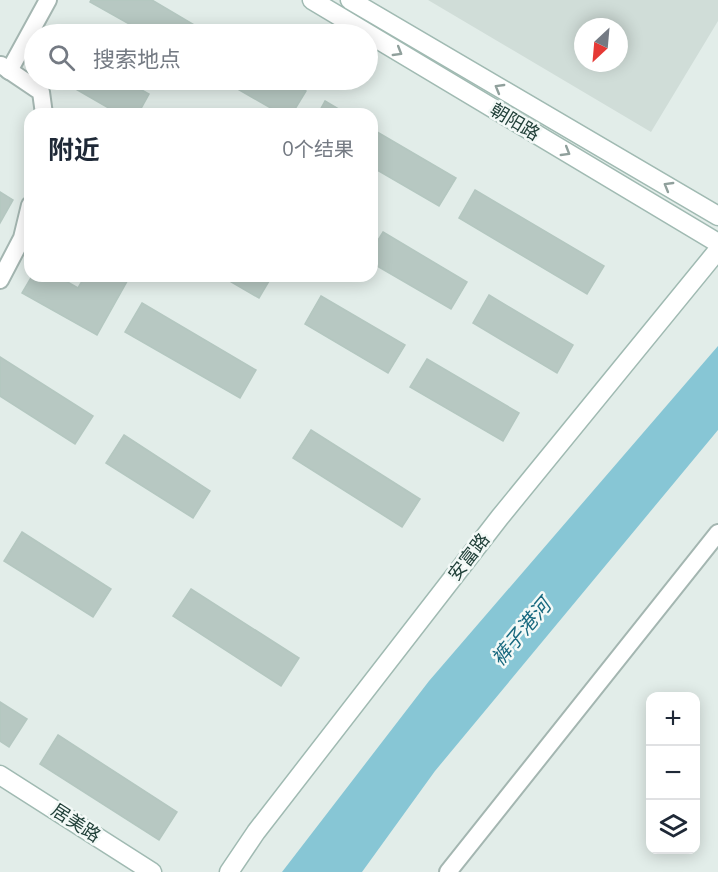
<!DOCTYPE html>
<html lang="zh">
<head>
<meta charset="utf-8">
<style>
	:root { --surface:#fff; --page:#f6f6f7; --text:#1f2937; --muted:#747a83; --line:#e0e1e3 }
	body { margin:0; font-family:"IBM Plex Sans","Noto Sans SC",sans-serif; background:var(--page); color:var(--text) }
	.controls { position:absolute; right:18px; bottom:18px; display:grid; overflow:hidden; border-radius:12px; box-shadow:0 3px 15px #0003 }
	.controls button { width:54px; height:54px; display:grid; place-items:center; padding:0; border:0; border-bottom:2px solid var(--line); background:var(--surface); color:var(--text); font:30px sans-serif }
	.compass { position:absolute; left:574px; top:18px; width:54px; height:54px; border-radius:50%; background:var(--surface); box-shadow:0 3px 15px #0003; rotate:206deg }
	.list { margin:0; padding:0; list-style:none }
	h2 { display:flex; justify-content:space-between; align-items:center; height:78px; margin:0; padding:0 24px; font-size:26px }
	h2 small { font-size:20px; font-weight:400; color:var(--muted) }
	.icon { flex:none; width:33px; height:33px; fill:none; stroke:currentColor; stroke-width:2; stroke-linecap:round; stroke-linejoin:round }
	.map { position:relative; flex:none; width:718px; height:872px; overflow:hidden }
	.search { position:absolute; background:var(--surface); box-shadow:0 3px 15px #0003; left:24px; top:24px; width:354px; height:66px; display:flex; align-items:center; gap:15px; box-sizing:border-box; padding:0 21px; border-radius:33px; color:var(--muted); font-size:22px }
	.panel { position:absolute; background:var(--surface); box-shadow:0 3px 15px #0003; left:24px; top:108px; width:354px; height:174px; border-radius:18px }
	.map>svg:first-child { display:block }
	.built { fill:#d0ddd8; fill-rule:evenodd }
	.water { fill:#87c6d5 }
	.building { fill:#b7c8c2; stroke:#b4c7c0; stroke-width:1.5 }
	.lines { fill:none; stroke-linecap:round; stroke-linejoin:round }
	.street-casing { stroke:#a4b6b1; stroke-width:20 }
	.secondary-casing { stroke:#a0bab2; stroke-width:21 }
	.street { stroke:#fff; stroke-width:16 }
	.secondary { stroke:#fff; stroke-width:18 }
	.oneway { stroke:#90a09c }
	.labels { text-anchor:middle; stroke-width:5; stroke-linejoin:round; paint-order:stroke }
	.street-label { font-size:18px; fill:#214039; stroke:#f3f9f7 }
	.water-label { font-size:20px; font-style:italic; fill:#18697f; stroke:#f3f9f7 }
</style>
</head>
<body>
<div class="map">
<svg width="718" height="872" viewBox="0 0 718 872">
	<rect width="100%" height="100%" fill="#e2ede9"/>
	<path class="built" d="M 428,0 L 718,0 L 718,21 L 651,132 ZM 583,27 L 619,27 L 619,63 L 583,63 Z"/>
	<path class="water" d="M 718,346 L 718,430 L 435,771 L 362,872 L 282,872 L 429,681 Z"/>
	<g class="building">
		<path d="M 91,0 L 152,0 L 196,26 L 191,34 L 147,34 L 90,2 Z"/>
		<path d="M 60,80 L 124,80 L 149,94 L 138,114 L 119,114 Z"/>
		<path d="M 222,80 L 287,80 L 306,91 L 292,114 L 281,114 Z"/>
		<path d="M 325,101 L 347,114 L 318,114 Z"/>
		<path d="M 372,129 L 456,178 L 439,206 L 372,167 Z"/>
		<path d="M 475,190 L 604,266 L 587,294 L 459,218 Z"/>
		<path d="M 0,192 L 13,200 L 0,223 Z"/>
		<path d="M 383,232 L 467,282 L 451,309 L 372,263 L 372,250 Z"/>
		<path d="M 32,276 L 57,276 L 78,288 L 85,276 L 130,276 L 97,335 L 22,293 Z"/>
		<path d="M 221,276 L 272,276 L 259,298 Z"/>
		<path d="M 489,295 L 573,345 L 557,373 L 473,323 Z"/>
		<path d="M 321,296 L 405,345 L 388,373 L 305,324 Z"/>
		<path d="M 142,303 L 256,370 L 240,398 L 125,332 Z"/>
		<path d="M 0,357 L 93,416 L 75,444 L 0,396 Z"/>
		<path d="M 427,359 L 519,413 L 503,441 L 410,387 Z"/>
		<path d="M 311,430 L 420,499 L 402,527 L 293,458 Z"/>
		<path d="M 124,435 L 210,491 L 193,518 L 106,463 Z"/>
		<path d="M 22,532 L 111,589 L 93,617 L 4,561 Z"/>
		<path d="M 191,589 L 299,658 L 281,686 L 173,616 Z"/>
		<path d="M 0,702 L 27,719 L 9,747 L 0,741 Z"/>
		<path d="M 58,735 L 177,812 L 159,840 L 40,764 Z"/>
	</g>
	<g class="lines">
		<g class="street-casing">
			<g id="street">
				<path d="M 1,65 L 41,92 L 44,114"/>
				<path d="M 9,71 L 48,0"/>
				<path d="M 0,280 L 22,238 L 30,205"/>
				<path d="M 448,872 L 718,533"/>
			</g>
		</g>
		<g class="secondary-casing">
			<g id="secondary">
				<path d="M 312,0 L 718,243"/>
				<path d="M 350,0 L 718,216"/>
				<path d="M 0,775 L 152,872"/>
				<path d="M 229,872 L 256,832 L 500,517 L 718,250"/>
			</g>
		</g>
		<use href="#street" class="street"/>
		<use href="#secondary" class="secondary"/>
	</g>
	<defs><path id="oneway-chevron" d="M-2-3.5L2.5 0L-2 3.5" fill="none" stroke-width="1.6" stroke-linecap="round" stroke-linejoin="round" transform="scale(1.5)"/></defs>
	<g class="oneway">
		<use href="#oneway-chevron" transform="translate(398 52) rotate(31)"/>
		<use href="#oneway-chevron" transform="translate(499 88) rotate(-150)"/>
		<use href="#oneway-chevron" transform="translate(566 152) rotate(31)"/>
		<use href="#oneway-chevron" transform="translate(668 186) rotate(-150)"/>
	</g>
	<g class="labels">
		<g class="street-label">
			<text transform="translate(515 122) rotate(31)" y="6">朝阳路</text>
			<text transform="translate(469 557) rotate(-52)" y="6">安富路</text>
			<text transform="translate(76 823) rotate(33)" y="6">居美路</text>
		</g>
		<g class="water-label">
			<text transform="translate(521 632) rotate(-50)" y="7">裤子港河</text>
		</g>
	</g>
</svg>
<div class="controls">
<button>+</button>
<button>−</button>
<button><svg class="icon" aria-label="layers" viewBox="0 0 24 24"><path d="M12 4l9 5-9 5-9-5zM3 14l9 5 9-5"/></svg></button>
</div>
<svg class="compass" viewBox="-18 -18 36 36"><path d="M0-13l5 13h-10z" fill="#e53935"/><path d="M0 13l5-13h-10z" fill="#747a83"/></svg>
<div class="search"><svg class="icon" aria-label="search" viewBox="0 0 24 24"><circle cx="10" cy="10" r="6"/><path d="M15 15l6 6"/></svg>搜索地点</div>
<section class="panel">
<h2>附近<small>0个结果</small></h2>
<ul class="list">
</ul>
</section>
</div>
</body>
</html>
